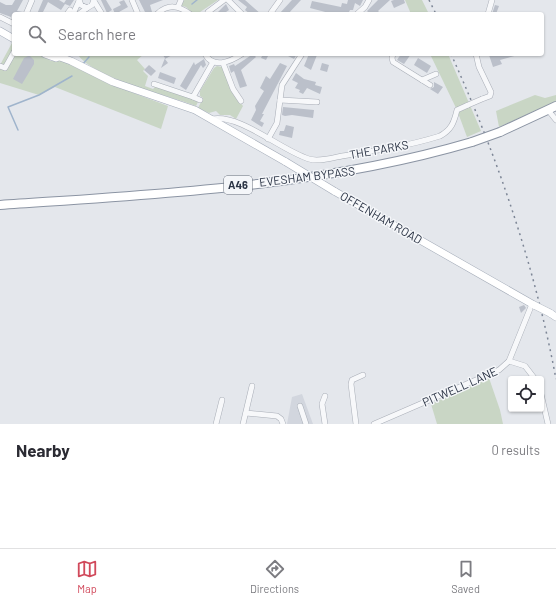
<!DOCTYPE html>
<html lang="en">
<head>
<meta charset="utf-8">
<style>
	:root { --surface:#fff; --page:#f7f7f7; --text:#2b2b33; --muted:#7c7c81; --line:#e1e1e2; --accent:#d1495b }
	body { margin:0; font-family:Barlow,sans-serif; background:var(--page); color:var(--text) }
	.controls { position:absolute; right:12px; bottom:12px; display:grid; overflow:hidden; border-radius:4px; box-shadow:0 1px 3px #0004 }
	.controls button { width:36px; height:36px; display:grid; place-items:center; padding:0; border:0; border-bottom:1px solid var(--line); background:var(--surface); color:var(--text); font:20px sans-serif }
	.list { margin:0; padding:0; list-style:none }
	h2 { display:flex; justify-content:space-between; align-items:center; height:52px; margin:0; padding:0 16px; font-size:17px }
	h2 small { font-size:13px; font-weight:400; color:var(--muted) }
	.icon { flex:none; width:22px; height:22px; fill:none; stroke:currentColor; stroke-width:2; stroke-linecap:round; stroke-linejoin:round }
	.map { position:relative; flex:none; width:556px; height:424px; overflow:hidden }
	.search { position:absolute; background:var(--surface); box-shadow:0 1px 3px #0004; left:12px; right:12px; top:12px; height:44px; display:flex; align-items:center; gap:10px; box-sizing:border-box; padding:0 14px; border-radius:4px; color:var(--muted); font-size:15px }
	.sheet { height:124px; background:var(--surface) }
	nav { display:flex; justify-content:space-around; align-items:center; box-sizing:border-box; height:56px; border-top:1px solid var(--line); background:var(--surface); font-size:11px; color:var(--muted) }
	nav a { display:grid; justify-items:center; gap:2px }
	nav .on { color:var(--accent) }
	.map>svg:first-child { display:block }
	.built { fill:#d2d6de }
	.green { fill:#c9d6c5 }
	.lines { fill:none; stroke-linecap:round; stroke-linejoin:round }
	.stream { stroke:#9fb4cc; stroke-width:1.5 }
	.building { fill:#bbc0ca }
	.minor-casing { stroke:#a9aeb7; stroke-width:6 }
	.major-casing { stroke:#a3abb8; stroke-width:8 }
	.highway-casing { stroke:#8b94a3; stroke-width:10 }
	.minor { stroke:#f7f8fa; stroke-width:5 }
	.major { stroke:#fff; stroke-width:7 }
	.highway { stroke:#fff; stroke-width:8 }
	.rail { stroke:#7d8696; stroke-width:1.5; stroke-dasharray:2 4; stroke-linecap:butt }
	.minor-bridge-casing { stroke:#a9aeb7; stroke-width:6; stroke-linecap:butt }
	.major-bridge-casing { stroke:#a3abb8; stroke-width:8; stroke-linecap:butt }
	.highway-bridge-casing { stroke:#8b94a3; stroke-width:10; stroke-linecap:butt }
	.minor-bridge { stroke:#f7f8fa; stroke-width:5 }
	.major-bridge { stroke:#fff; stroke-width:7 }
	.highway-bridge { stroke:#fff; stroke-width:8 }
	.labels { text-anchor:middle; stroke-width:3; stroke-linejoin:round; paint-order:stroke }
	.shield { fill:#f4f6f9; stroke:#676e7b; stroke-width:1 }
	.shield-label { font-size:11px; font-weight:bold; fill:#2b3445 }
	.street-label { font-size:12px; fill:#2b3445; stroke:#f4f6f9 }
</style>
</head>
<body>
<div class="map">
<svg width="556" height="424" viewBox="0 0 556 424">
	<rect width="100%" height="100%" fill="#e4e7ec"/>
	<path class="built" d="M 302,394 L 313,424 L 287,424 L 292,397 Z"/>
	<g class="green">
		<path d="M 181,0 L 218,0 L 200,12 L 193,14 L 186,7 L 179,5 Z"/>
		<path d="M 405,0 L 422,0 L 429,14 L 411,14 Z"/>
		<path d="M 13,41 L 14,54 L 41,54 L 51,61 L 65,61 L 115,86 L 168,106 L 161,129 L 55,87 L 39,95 L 0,83 L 0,65 Z"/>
		<path d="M 77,54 L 144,54 L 137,60 L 145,69 L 143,71 L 148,76 L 145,86 L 153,89 L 155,87 L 176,92 L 198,102 L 196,106 C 165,94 95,79 77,54 Z"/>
		<path d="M 430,54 L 448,54 L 481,131 L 467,137 L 457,110 Z"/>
		<path d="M 217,66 L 222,67 L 233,94 L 243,106 L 236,119 L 230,115 L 220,115 L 216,111 L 209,113 L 198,108 L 203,98 L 200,96 L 200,91 L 214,68 Z"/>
		<path d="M 535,95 L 545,98 L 556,95 L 556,101 L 499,127 L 496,111 Z"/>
		<path d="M 489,378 L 500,410 L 503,424 L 437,424 L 431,404 Z"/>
	</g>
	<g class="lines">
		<g class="stream">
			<path d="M 192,4 L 197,0"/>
			<path d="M 82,65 L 89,57"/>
			<path d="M 18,130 L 8,107 L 39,95 L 72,76"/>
		</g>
	</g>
	<g class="building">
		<path d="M 15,0 L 23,0 L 17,11 L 23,12 L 22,14 L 12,14 L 11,17 L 0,13 L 0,2 L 6,5 L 12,5 Z"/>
		<path d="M 43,0 L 59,0 L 64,3 L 66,0 L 74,0 L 70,6 L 65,4 L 61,10 L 48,2 L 42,14 L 37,14 Z"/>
		<path d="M 101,0 L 106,0 L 112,10 L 107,13 Z"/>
		<path d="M 124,0 L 128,7 L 119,12 L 121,14 L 115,14 L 113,9 L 121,5 L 119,2 Z"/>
		<path d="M 139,0 L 163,0 L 150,5 L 152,12 L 146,14 Z"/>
		<path d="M 238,0 L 245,0 L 261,14 L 250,14 L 245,10 L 247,7 Z"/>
		<path d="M 292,0 L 301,0 L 288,14 L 279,14 Z"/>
		<path d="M 348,0 L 363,0 L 360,6 L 355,3 L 353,10 L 350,10 L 348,14 L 333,14 L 310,8 L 312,1 L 341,7 L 342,3 L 347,4 Z"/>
		<path d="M 378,0 L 390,0 L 378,11 L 381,14 L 370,14 L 367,11 Z"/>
		<path d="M 394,0 L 404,0 L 405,3 L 394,8 L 391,1 Z"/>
		<path d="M 226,4 L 229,10 L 223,14 L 216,14 Z"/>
		<path d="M 495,5 L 499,6 L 496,14 L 492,14 Z"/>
		<path d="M 162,54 L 174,54 L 165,59 L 168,63 L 161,68 L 165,58 Z"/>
		<path d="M 253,54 L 256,57 L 241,70 L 247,86 L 240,88 L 234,71 L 231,73 L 229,66 L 234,64 L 235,66 Z"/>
		<path d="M 263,54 L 269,54 L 266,60 L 261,58 Z"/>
		<path d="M 284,54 L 297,54 L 294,59 Z"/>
		<path d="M 309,54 L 317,55 L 311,70 L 304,66 Z"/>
		<path d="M 401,54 L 411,54 L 404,64 L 397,60 Z"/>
		<path d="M 493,54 L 518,54 L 518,55 L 500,60 L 502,64 L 493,67 L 489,55 Z"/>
		<path d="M 28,56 L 30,56 L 34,60 L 34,64 L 22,84 L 13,79 L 24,58 Z"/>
		<path d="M 418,58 L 431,66 L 427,73 L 414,65 Z"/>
		<path d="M 204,59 L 206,65 L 203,68 L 201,65 L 186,90 L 180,86 L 194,62 L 195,65 Z"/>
		<path d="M 280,63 L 287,66 L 262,114 L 264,114 L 260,121 L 264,123 L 262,127 L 251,120 L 256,110 L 255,106 L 264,91 L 260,88 L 266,76 L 270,79 Z"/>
		<path d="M 322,63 L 329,65 L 327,72 L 320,70 Z"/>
		<path d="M 149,65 L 156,71 L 151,76 L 144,70 Z"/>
		<path d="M 160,72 L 176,78 L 174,84 L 158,78 Z"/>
		<path d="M 296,73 L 304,79 L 316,82 L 315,85 L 322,87 L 320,94 L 307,88 L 303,94 L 299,92 L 300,90 L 295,88 L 298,83 L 292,80 Z"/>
		<path d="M 434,82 L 443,87 L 438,94 L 430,89 L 434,87 Z"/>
		<path d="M 283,107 L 314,110 L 313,118 L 292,115 L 285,116 L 282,115 Z"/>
		<path d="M 286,125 L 294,127 L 292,138 L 279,135 L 280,131 L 284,131 Z"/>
		<path d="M 524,305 L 526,308 L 521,313 L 519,307 Z"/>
	</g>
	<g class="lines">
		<g class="minor-casing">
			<g id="minor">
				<path d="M 79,0 L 81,5 L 87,8 L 92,5 L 94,0"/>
				<path d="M 132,0 L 138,14"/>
				<path d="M 228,0 L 242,14"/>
				<path d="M 94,1 L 102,14"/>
				<path d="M 178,7 L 181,0"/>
				<path d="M 208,12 L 224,0"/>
				<path d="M 26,14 L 32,0"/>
				<path d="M 67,14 L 70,10"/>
				<path d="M 73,14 L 79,1"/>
				<path d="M 79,14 L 87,8"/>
				<path d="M 157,14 C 168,4 178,5 190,14"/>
				<path d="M 270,14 L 280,0"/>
				<path d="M 357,14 L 365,7 L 369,0"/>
				<path d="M 488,14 L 492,0"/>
				<path d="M 0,17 L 14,24"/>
				<path d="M 205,54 C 213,69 230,62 242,54"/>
				<path d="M 393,54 L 392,58 L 393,62 L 430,85"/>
				<path d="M 476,54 L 479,67 L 491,92 L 490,96 L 482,99"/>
				<path d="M 223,63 L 233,89 L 241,101"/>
				<path d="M 0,66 L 5,68 L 14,52"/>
				<path d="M 422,80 L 436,74"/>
				<path d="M 154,84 L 193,97"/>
				<path d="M 200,100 L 193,97 L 213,62"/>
				<path d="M 280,100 L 317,102"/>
				<path d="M 548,110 L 556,120"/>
				<path d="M 212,119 C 241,114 280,150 309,159 C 319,162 332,158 342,156 C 375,151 408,146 440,136 C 451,130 454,123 457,110 L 468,105"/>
				<path d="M 268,139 L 277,123 L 282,85 L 302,54"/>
				<path d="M 509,361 L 525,366 L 535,379"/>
				<path d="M 541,394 L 548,424"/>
				<path d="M 325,396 L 322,404 L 325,424"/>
				<path d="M 300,406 L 306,424"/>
				<path d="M 246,413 L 277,416 L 281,419 L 283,424"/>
				<path d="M 216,424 L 222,400"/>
				<path d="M 243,424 L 252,386"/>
				<path d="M 356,424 L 351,384 L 352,380 L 363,375"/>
				<path d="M 374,424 L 499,370 L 509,361 L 532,304"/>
			</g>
		</g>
		<g class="major-casing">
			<g id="major">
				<path d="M 0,31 L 14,39"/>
				<path d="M 45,54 L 56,58 L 63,55"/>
				<path d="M 60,57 L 71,61 L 113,82 L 195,110 L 286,162"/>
				<path d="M 334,191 L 534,305"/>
				<path d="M 550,313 L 556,317"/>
			</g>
		</g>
		<g class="highway-casing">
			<g id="highway">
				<path d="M 500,132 L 556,106"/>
				<path d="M 0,205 C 158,194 319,187 472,142"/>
			</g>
		</g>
		<use href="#minor" class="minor"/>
		<use href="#major" class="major"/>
		<use href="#highway" class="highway"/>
		<g class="rail">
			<path d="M 429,0 L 436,14"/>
			<path d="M 451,54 C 498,158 535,267 556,379"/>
		</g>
		<g class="minor-bridge-casing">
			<path id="minor-bridge" d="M 468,105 L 482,99"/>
		</g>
		<g class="major-bridge-casing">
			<g id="major-bridge">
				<path d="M 286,162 L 334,191"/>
				<path d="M 534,305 L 550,313"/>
			</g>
		</g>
		<g class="highway-bridge-casing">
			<path id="highway-bridge" d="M 472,142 L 500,132"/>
		</g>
		<use href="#minor-bridge" class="minor-bridge"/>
		<use href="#major-bridge" class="major-bridge"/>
		<use href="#highway-bridge" class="highway-bridge"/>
	</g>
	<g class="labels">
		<rect class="shield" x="224" y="176" width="28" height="18" rx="3"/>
		<g class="shield-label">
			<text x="238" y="189">A46</text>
		</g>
		<g class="street-label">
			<text transform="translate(379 150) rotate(-10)" y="4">THE PARKS</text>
			<text transform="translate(307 177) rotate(-7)" y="4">EVESHAM BYPASS</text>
			<text transform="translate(381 218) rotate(30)" y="4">OFFENHAM ROAD</text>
			<text transform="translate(460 387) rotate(-24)" y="4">PITWELL LANE</text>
		</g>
	</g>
</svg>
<div class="controls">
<button><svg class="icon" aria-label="locate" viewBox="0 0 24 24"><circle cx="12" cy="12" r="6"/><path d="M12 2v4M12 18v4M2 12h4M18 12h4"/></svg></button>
</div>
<div class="search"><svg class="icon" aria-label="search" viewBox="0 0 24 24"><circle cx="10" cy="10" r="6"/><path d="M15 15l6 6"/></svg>Search here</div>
</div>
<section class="sheet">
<h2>Nearby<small>0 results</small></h2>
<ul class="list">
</ul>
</section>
<nav>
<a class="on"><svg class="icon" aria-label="map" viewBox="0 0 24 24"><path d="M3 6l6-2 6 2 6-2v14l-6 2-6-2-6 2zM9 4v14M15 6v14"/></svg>Map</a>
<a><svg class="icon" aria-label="directions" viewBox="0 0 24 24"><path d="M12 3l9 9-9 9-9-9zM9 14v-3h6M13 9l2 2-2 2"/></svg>Directions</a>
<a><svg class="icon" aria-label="saved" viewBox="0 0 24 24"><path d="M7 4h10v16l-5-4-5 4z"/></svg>Saved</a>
</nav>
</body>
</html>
